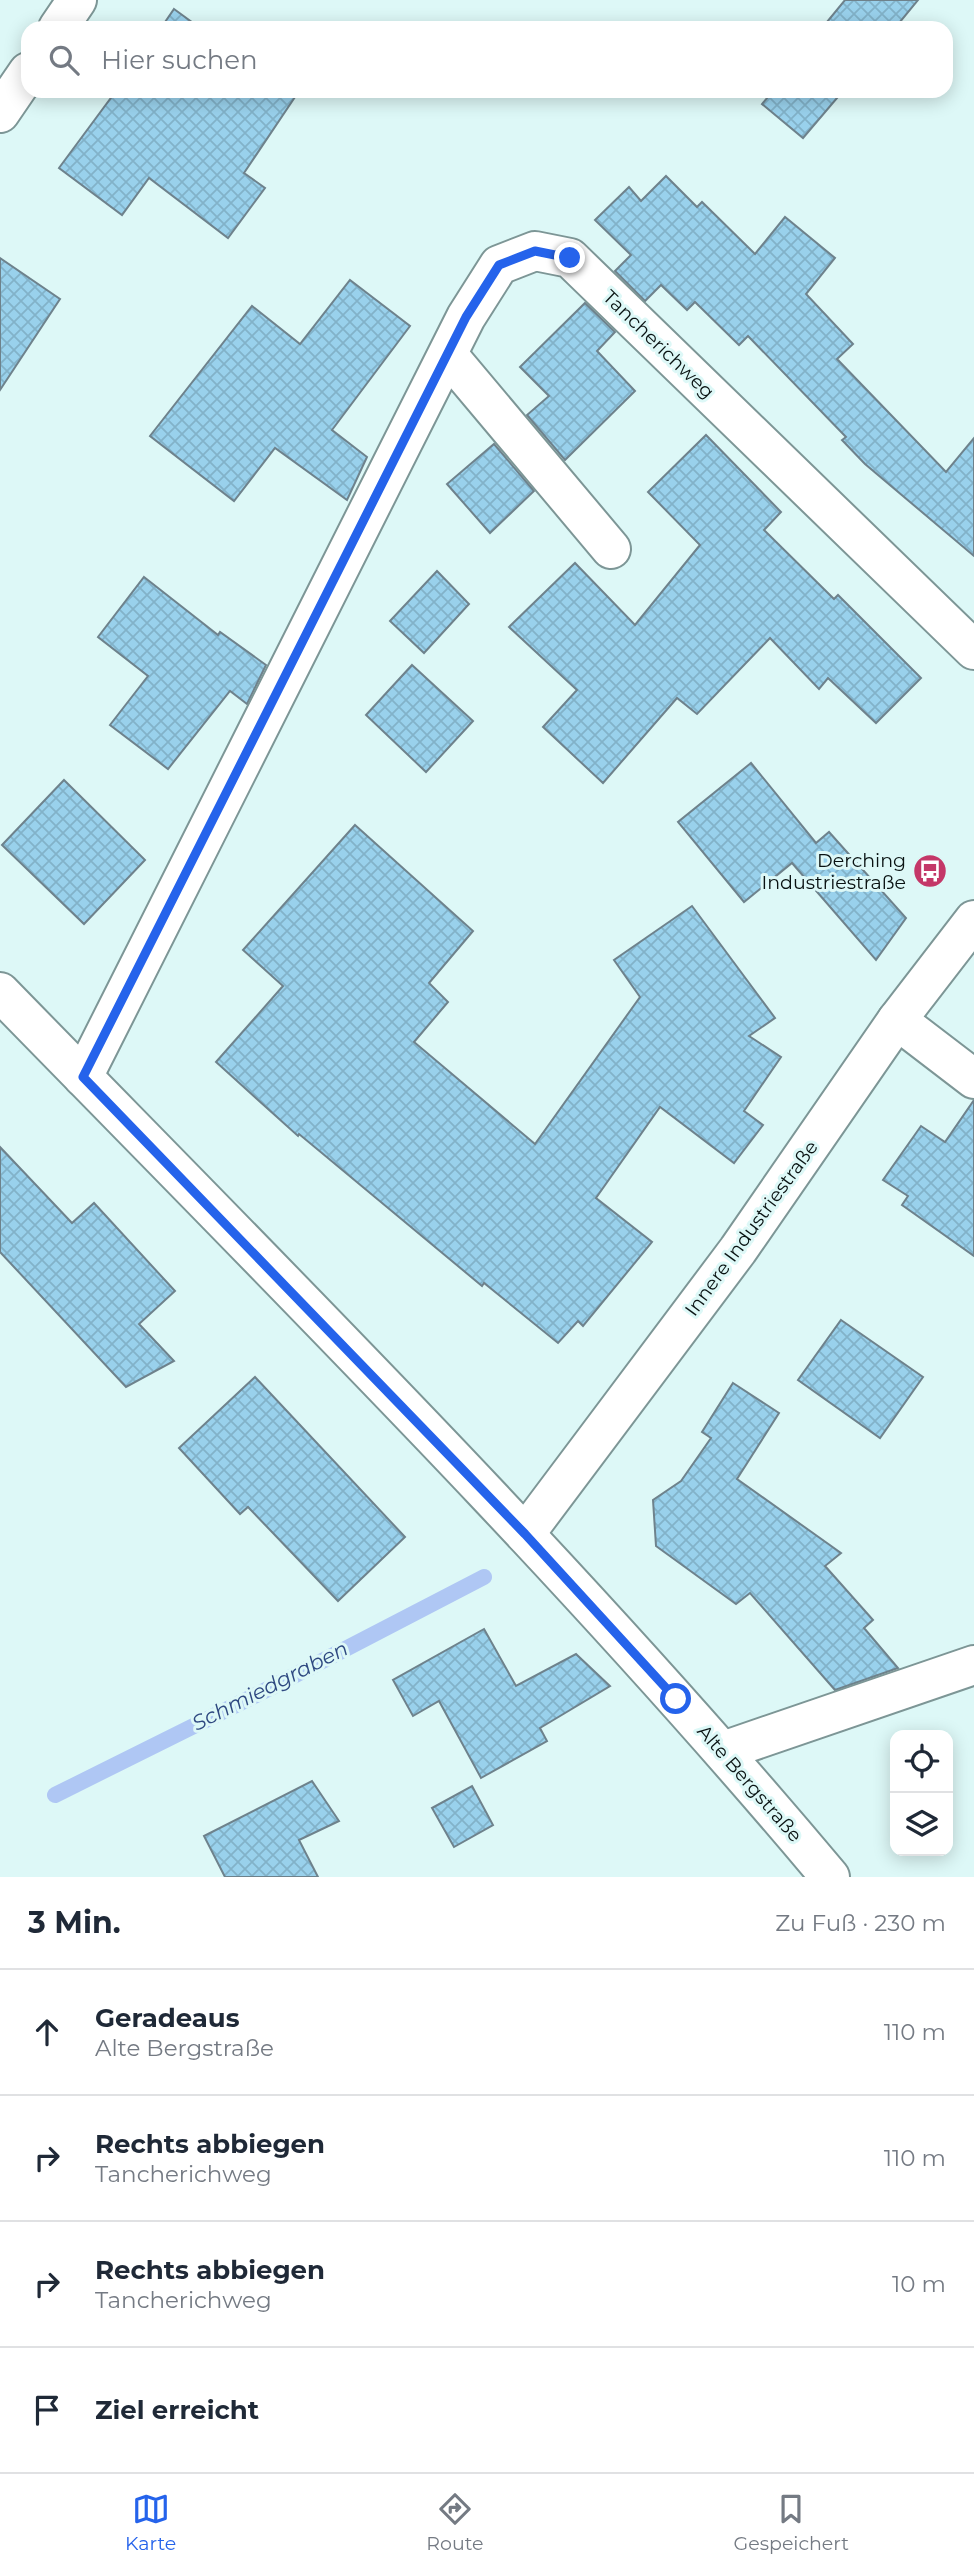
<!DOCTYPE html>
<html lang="de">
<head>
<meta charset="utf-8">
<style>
	:root { --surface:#fff; --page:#f6f6f7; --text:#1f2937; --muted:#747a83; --line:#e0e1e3; --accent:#2563eb }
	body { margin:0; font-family:Montserrat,sans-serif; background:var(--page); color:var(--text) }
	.controls { position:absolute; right:21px; bottom:21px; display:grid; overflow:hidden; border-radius:14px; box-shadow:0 4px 18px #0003 }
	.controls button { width:63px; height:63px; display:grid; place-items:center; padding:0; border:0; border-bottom:2px solid var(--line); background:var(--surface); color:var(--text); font:35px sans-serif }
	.stop { position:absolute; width:21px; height:21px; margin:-16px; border:5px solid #2563eb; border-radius:50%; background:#fff }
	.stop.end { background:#2563eb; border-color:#fff; box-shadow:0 2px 7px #0008 }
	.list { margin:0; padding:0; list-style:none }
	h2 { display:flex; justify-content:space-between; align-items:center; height:91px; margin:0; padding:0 28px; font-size:30px }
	h2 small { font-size:23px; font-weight:400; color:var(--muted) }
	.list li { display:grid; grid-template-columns:46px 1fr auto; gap:21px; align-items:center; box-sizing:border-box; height:126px; padding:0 28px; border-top:2px solid var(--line) }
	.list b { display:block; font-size:26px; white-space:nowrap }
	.list p { margin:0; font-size:23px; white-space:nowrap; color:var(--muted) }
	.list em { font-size:23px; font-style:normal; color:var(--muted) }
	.icon { flex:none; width:38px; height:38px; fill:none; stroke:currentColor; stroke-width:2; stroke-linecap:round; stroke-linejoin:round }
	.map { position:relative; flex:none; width:974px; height:1877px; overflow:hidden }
	.search { position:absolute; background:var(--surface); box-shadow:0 4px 18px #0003; left:21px; right:21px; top:21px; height:77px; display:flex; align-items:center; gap:18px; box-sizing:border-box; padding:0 24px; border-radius:21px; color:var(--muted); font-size:26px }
	.sheet { height:595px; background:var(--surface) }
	nav { display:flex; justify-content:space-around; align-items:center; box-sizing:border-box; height:98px; border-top:2px solid var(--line); background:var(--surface); font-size:19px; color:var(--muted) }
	nav a { display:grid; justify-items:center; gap:4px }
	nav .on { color:var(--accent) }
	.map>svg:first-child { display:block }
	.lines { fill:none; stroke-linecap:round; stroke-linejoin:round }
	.stream { stroke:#afc7f4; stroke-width:16 }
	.building { fill:url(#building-cross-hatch); stroke:#6e828c; stroke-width:2 }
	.minor-casing { stroke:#7d9696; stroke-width:42 }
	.minor { stroke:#fff; stroke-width:38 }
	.route { stroke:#2563eb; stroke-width:9 }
	.labels { text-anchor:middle; stroke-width:6; stroke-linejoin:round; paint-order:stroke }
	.street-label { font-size:19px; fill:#091212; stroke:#ddf8f7 }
	.poi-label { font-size:19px; fill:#091212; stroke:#ddf8f7; text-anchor:end }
	.water-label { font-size:21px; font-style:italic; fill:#2e4880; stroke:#ddf8f7 }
</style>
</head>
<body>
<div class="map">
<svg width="974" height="1877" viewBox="0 0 974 1877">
	<defs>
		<pattern id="building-cross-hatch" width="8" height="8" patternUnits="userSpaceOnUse" patternTransform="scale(1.75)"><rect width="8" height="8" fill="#99d1ec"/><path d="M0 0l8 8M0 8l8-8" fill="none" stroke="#82b2c9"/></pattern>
	</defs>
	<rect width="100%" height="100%" fill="#ddf8f7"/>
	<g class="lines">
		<path class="stream" d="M 55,1795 L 276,1685 L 484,1577"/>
	</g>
	<g class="building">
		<path d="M 845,0 L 918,0 L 895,28 L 822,28 Z"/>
		<path d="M 174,9 L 200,28 L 161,28 Z"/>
		<path d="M 116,91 L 287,91 L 295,97 L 244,173 L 265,188 L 228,238 L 149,178 L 122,215 L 59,168 Z"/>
		<path d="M 773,91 L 843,91 L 803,138 L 762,104 Z"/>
		<path d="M 666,176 L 697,207 L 702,202 L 755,254 L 785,217 L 835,258 L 806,294 L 853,344 L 837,359 L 946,472 L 974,438 L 974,556 L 865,464 L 842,440 L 846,437 L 748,336 L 739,345 L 695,302 L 687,310 L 661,285 L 645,301 L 615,271 L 631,255 L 595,220 L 629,187 L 641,201 Z"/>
		<path d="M 0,258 L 60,299 L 0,390 Z"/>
		<path d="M 350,280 L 410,326 L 332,430 L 367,457 L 347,500 L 275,448 L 234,501 L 150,436 L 252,306 L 300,344 Z"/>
		<path d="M 585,303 L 615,332 L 597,351 L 635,391 L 565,460 L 527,415 L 549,396 L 520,367 Z"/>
		<path d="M 706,435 L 781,512 L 764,530 L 834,599 L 838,595 L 921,678 L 876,723 L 828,678 L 819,689 L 770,638 L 697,714 L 677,698 L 603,783 L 543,727 L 577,690 L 509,627 L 575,563 L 635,625 L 700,545 L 648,492 Z"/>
		<path d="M 494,444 L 534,491 L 490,533 L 447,484 Z"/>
		<path d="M 437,571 L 469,604 L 424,653 L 390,621 Z"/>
		<path d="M 144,577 L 218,635 L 220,632 L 266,665 L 247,704 L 230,691 L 168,769 L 110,725 L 148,676 L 98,637 Z"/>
		<path d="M 412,665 L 473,721 L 426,772 L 366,715 Z"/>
		<path d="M 751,763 L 816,843 L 829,832 L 906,918 L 876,960 L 792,863 L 744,902 L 678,822 Z"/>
		<path d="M 64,780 L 145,860 L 84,924 L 2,845 Z"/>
		<path d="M 355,825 L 473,931 L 429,983 L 448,1002 L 414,1042 L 535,1144 L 640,997 L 614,960 L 692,906 L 775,1018 L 749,1036 L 781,1057 L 744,1111 L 763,1125 L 734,1163 L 660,1107 L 596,1198 L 652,1242 L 583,1326 L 578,1321 L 558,1343 L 484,1283 L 482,1286 L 299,1134 L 298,1136 L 216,1062 L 283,986 L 243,950 Z"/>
		<path d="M 974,1100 L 974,1256 L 902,1205 L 908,1196 L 883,1180 L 921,1126 L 945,1142 Z"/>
		<path d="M 0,1147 L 72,1223 L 94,1203 L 175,1291 L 139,1324 L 174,1361 L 126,1387 L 0,1252 Z"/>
		<path d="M 841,1320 L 923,1377 L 880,1438 L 798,1380 Z"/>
		<path d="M 255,1377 L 405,1537 L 338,1601 L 248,1507 L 240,1514 L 179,1448 Z"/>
		<path d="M 733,1383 L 779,1413 L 737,1479 L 841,1553 L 825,1566 L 873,1620 L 864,1628 L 898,1668 L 835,1690 L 750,1593 L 736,1604 L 656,1546 L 653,1500 L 681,1481 L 711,1438 L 702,1432 Z"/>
		<path d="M 484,1629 L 516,1686 L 576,1654 L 610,1686 L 540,1728 L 547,1741 L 481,1778 L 439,1701 L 413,1716 L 393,1680 Z"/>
		<path d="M 312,1781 L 339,1821 L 299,1840 L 318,1877 L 225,1877 L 204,1836 Z"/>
		<path d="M 472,1786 L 493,1825 L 454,1847 L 432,1808 Z"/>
	</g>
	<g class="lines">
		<g class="minor-casing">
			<g id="minor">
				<path d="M 58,28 L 77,0"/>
				<path d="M 0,113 L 28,72"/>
				<path d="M 448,355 L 611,549"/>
				<path d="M 0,992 C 282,1281 570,1567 830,1877"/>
				<path d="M 897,1020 L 974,1079"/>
				<path d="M 83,1077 L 466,317 L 499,265 L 535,251 L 570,258 L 974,650"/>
				<path d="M 525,1534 L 738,1250 L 897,1020 L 974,920"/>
				<path d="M 723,1751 L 974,1665"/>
			</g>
		</g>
		<use href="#minor" class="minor"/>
	</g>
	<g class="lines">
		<path class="route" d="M 570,258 L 535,251 L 499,265 L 466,317 L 83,1077 L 525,1534 L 676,1699"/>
	</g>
	<defs>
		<g id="bus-disc" transform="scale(1.75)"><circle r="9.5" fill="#c43768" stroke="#ddf8f7"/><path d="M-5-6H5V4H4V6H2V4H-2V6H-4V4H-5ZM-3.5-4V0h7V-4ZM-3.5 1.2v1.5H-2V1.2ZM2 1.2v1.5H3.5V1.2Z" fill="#fff"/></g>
	</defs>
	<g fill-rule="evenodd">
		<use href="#bus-disc" x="930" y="871"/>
	</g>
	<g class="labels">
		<g class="street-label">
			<text transform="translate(659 344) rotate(44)" y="7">Tancherichweg</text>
			<text transform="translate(751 1228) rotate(-54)" y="7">Innere Industriestraße</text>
			<text transform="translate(750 1783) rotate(49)" y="7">Alte Bergstraße</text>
		</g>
		<g class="poi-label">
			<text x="906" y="867">Derching<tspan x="906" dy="22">Industriestraße</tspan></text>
		</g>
		<g class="water-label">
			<text transform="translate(270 1686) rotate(-27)" y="7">Schmiedgraben</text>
		</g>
	</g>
</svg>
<div class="controls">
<button><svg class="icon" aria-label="locate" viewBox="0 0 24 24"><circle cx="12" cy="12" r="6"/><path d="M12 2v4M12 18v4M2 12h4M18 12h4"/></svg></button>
<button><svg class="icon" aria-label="layers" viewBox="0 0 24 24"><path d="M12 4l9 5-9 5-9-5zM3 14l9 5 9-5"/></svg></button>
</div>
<div class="stop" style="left:676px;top:1699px"></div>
<div class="stop end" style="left:570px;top:258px"></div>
<div class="search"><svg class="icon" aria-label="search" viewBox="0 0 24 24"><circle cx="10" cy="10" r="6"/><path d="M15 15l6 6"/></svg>Hier suchen</div>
</div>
<section class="sheet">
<h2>3 Min.<small>Zu Fuß · 230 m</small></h2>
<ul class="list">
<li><svg class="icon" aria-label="ahead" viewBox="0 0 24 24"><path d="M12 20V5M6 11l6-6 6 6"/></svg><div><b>Geradeaus</b><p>Alte Bergstraße</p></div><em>110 m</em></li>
<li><svg class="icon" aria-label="right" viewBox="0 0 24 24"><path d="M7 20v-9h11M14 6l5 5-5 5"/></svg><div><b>Rechts abbiegen</b><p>Tancherichweg</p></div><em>110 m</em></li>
<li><svg class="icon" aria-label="right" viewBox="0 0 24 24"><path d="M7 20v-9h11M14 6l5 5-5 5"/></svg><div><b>Rechts abbiegen</b><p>Tancherichweg</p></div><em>10 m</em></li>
<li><svg class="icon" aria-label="arrive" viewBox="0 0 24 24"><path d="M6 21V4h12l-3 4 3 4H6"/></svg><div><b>Ziel erreicht</b></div></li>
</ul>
</section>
<nav>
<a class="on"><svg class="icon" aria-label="map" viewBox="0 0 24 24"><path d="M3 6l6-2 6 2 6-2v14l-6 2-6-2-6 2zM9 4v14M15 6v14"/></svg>Karte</a>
<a><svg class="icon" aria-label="directions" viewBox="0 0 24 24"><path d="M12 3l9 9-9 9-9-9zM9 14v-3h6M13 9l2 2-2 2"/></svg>Route</a>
<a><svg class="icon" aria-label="saved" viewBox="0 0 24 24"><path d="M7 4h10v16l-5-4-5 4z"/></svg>Gespeichert</a>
</nav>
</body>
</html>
